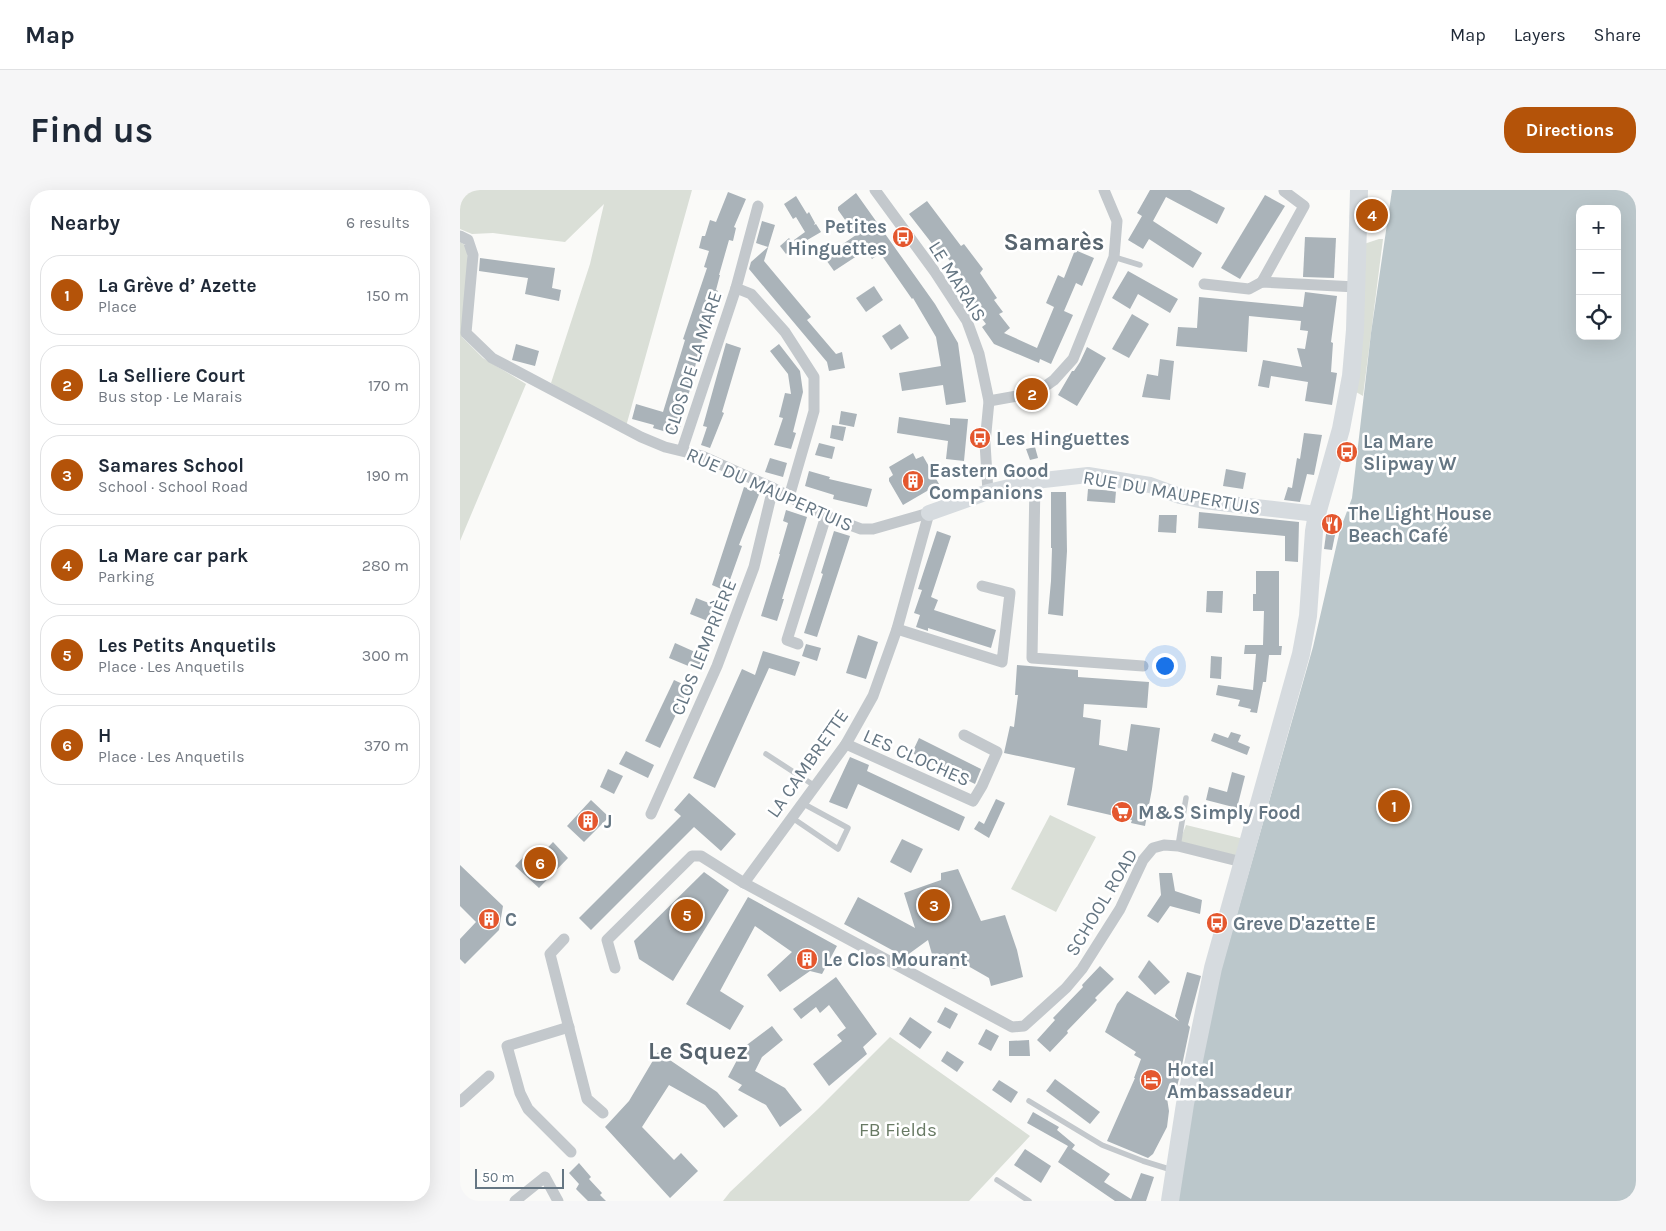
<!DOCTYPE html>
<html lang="en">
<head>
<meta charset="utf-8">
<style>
	:root { --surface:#fff; --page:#f6f6f7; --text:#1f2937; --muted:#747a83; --line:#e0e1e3; --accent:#b45309 }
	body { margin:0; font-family:Karla,sans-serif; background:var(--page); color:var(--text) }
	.controls { position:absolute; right:15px; top:15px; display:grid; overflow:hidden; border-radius:10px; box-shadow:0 5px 20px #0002 }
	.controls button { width:45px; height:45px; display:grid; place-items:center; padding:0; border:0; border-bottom:1px solid var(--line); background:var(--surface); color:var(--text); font:25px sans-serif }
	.scale { position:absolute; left:15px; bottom:12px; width:89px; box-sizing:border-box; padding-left:5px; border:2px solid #657683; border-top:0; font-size:14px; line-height:18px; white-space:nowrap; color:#657683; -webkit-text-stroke:4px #fff; paint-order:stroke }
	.you { position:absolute; left:704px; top:475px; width:18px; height:18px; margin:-12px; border:4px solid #fff; border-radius:50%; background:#1a73e8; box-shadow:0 0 0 8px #1a73e833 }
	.badge { display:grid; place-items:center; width:32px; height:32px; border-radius:50%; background:var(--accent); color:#fff; font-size:16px; font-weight:700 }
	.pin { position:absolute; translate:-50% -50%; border:2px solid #fff; box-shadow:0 1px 5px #0006 }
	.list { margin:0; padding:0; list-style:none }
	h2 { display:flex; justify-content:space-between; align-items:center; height:65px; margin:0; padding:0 20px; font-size:21px }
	h2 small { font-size:16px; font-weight:400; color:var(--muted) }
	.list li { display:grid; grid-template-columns:32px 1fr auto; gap:15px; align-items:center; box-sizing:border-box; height:80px; margin:0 10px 10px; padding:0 10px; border:1px solid var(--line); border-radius:20px }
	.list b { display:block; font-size:19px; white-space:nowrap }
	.list p { margin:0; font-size:16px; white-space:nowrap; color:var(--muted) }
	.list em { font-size:16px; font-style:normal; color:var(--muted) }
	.icon { flex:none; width:28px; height:28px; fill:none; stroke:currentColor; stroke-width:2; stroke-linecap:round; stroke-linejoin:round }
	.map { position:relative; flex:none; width:1176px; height:1011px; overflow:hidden; border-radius:20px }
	header { display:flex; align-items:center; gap:30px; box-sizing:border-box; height:70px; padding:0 25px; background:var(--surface); border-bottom:1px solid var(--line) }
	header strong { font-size:24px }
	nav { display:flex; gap:28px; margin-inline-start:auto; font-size:18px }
	.intro { display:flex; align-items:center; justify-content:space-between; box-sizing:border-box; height:120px; padding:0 30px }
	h1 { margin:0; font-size:35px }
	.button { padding:12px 22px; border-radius:20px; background:var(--accent); color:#fff; font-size:18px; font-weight:700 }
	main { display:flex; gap:30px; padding:0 30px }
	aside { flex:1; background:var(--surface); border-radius:20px; box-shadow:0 5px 20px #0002 }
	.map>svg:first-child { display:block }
	.green { fill:#dadfd7 }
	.water { fill:#bbc7cb; fill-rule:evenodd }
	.building { fill:#aab3b9 }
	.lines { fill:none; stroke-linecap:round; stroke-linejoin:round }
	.lane { stroke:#c3c8cc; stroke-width:5.5 }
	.street { stroke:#c3c8cc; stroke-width:11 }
	.secondary { stroke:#d6dbdf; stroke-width:16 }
	.primary { stroke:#d6dbdf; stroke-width:18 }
	.labels { text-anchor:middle; stroke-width:5; stroke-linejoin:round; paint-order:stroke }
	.poi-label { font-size:19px; font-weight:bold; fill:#657683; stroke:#fff; text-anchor:start }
	.street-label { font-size:19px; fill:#657683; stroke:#fff }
	.park-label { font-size:19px; fill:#687a64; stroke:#fff }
	.district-label { font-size:24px; font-weight:bold; fill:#57646e; stroke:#fff }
</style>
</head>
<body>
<header>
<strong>Map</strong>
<nav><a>Map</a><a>Layers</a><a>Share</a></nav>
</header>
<div class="intro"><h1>Find us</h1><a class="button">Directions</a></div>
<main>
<aside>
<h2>Nearby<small>6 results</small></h2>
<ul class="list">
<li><span class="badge">1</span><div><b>La Grève d’ Azette</b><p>Place</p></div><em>150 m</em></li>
<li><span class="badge">2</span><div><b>La Selliere Court</b><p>Bus stop · Le Marais</p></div><em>170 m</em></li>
<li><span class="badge">3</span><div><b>Samares School</b><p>School · School Road</p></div><em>190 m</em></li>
<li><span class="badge">4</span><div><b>La Mare car park</b><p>Parking</p></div><em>280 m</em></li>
<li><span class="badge">5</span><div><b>Les Petits Anquetils</b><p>Place · Les Anquetils</p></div><em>300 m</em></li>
<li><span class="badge">6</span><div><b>H</b><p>Place · Les Anquetils</p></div><em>370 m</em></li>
</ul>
</aside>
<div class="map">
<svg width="1176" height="1011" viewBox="0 0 1176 1011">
	<rect width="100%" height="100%" fill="#fafaf8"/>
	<g class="green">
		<path d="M 0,0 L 232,0 L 165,240 L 91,193 L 130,74 L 144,14 L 105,52 L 33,43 L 12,44 L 0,39 Z"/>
		<path d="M 919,49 L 923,49 L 903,206 L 889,198 L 901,55 Z"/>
		<path d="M 0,52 L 7,56 L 8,72 L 2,147 L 23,168 L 66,194 L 0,351 Z"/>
		<path d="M 590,625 L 636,647 L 596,722 L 551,699 Z"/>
		<path d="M 726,635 L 788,650 L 782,672 L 718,656 Z"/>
		<path d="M 430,847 L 570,946 L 509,1011 L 263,1011 L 270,1002 L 358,919 Z"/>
	</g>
	<path class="water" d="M 932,0 L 1176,0 L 1176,1011 L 718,1011 L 729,930 L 759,787 L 853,457 L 880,340 L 892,308 L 911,143 ZM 1120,19 L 1157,19 L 1157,146 L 1120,146 Z"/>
	<g class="building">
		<path d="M 690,0 L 730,0 L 765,18 L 757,34 L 706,7 L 693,31 L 742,63 L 733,78 L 689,49 L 683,59 L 668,50 L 682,26 L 677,23 Z"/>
		<path d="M 268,2 L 286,9 L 274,37 L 276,38 L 273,51 L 269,50 L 259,85 L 260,85 L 256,100 L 258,101 L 238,163 L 231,197 L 220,228 L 223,229 L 217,245 L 193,238 L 194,235 L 172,229 L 176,214 L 203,222 L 225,150 L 223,149 L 247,78 L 244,77 L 249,61 L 239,58 L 242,46 L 245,46 L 250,30 L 256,32 Z"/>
		<path d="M 396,3 L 475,114 L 498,153 L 506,212 L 486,215 L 483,195 L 442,201 L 439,183 L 481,176 L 476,147 L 453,108 L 452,109 L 420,63 L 412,69 L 406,60 L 374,81 L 364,67 L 396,45 L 378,20 L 378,17 Z"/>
		<path d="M 805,5 L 825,16 L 780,89 L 761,78 Z"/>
		<path d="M 336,6 L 347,24 L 349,22 L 355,33 L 354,35 L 356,34 L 361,42 L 337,56 L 334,50 L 345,42 L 336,27 L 333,29 L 324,14 Z"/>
		<path d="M 467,11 L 501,56 L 504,54 L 523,79 L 520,83 L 537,108 L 534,110 L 543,122 L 539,124 L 550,138 L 544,143 L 577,158 L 594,117 L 586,113 L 598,85 L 604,88 L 615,60 L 634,68 L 622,96 L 616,93 L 604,121 L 613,125 L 591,174 L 580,169 L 579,173 L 534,154 L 522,137 L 526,134 L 517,122 L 519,120 L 502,95 L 506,92 L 487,67 L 484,69 L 449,24 Z"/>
		<path d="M 302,31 L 315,35 L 304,71 L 351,127 L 347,130 L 376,164 L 382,162 L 385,178 L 369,181 L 367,172 L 289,79 L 291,72 L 308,57 L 296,53 Z"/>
		<path d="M 845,47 L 876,48 L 874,88 L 843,87 Z"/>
		<path d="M 329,48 L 335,56 L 326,64 L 320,56 Z"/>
		<path d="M 20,68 L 95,78 L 92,98 L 101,100 L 99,111 L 65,104 L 68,88 L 19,81 Z"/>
		<path d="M 668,81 L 718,109 L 710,123 L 678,104 L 670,119 L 652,108 Z"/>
		<path d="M 414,96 L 423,110 L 406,122 L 396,108 Z"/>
		<path d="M 845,102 L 877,106 L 871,152 L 873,153 L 871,182 L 877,183 L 872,215 L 845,211 L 848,192 L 811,186 L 809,198 L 798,196 L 803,170 L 842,177 L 837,158 L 845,159 L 848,141 L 840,140 L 841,131 L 789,126 L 787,162 L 716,156 L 718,137 L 737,138 L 739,107 L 843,117 Z"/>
		<path d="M 672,124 L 689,134 L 669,168 L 652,159 Z"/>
		<path d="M 440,134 L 449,148 L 431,160 L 422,146 Z"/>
		<path d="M 266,153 L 281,158 L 262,222 L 264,223 L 250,258 L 241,255 L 247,237 L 243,236 Z"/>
		<path d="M 56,154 L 79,161 L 75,176 L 52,170 Z"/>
		<path d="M 319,154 L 340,181 L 343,202 L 333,242 L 336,243 L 331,259 L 314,255 L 323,228 L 319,227 L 325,203 L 331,204 L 328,184 L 310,161 Z"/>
		<path d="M 627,157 L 646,168 L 617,216 L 598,205 L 612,181 L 614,181 L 620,172 Z"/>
		<path d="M 700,169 L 714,171 L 710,210 L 682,207 L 687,184 L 698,186 Z"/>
		<path d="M 381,221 L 397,224 L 394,237 L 379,234 Z"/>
		<path d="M 439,227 L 490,235 L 490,228 L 508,229 L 504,271 L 486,269 L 488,251 L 437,243 Z"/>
		<path d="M 372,235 L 386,237 L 383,251 L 370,248 Z"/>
		<path d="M 844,243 L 862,245 L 854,285 L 847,284 L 840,312 L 824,310 L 828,297 L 832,298 L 837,268 L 840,269 Z"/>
		<path d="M 359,253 L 375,257 L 372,269 L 355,265 Z"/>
		<path d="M 575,257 L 578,268 L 570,270 L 566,259 Z"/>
		<path d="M 453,263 L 456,269 L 463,266 L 479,294 L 443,315 L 429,291 L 429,288 L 433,285 L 429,277 Z"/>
		<path d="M 310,268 L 327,273 L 323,287 L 305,282 Z"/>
		<path d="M 766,279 L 786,283 L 783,299 L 763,296 Z"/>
		<path d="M 349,281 L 370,287 L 369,289 L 412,299 L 407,317 L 373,309 L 374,305 L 345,296 Z"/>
		<path d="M 284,297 L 300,302 L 279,355 L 282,356 L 266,401 L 252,395 Z"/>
		<path d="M 628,299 L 656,301 L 655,313 L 627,311 Z"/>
		<path d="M 591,302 L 606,302 L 607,361 L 603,426 L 588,424 L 591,391 L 592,358 L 591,358 Z"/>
		<path d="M 326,320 L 347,327 L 322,409 L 324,409 L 317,431 L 301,426 L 320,364 L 319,364 L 328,333 L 323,331 Z"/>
		<path d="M 739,322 L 839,332 L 838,372 L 825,371 L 825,346 L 738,338 Z"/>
		<path d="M 699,325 L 717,325 L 716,343 L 698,342 Z"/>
		<path d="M 867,337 L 876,340 L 872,360 L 864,359 Z"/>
		<path d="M 374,341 L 390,346 L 357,447 L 344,443 L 363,384 L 361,383 Z"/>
		<path d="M 477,341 L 491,346 L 471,407 L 478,410 L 474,420 L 536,440 L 531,458 L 468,438 L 468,441 L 456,437 L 460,425 L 454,423 L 462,400 L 458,399 Z"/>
		<path d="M 796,381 L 819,381 L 819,456 L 822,456 L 821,465 L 809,465 L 806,492 L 803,492 L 797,523 L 790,522 L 791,519 L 778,516 L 780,510 L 756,505 L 758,495 L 793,500 L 796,464 L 784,464 L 785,455 L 803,455 L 804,421 L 793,421 L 793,404 L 796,404 Z"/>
		<path d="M 747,401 L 763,401 L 762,423 L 746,422 Z"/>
		<path d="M 236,408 L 264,419 L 258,435 L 230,424 Z"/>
		<path d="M 398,445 L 418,452 L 406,489 L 386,483 Z"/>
		<path d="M 215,453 L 244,466 L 238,480 L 209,468 Z"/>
		<path d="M 346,454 L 361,458 L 357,471 L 342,466 Z"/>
		<path d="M 303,461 L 340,472 L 335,486 L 309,478 L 255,598 L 233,588 L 282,479 L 295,485 Z"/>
		<path d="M 751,466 L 762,467 L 761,489 L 750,488 Z"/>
		<path d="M 557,475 L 618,480 L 618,487 L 689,492 L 687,518 L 624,514 L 623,527 L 641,530 L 639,555 L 667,561 L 671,534 L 700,538 L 692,599 L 685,636 L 671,633 L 672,630 L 607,615 L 615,578 L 544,563 L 550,536 L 554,537 L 558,505 L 555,505 Z"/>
		<path d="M 214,490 L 229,497 L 200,558 L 185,551 Z"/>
		<path d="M 771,542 L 781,545 L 778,552 L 790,557 L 787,565 L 751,551 L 754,543 L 768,548 Z"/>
		<path d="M 459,548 L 521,579 L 515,594 L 452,563 Z"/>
		<path d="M 166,561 L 194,575 L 188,588 L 159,574 Z"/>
		<path d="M 390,567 L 409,575 L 407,581 L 505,627 L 499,641 L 398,594 L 387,619 L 369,612 Z"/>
		<path d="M 148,579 L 163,586 L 154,604 L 140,597 Z"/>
		<path d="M 772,582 L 785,586 L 777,618 L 746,610 L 749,597 L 767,602 Z"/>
		<path d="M 229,603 L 276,644 L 261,661 L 234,637 L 131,740 L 119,728 L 221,626 L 214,620 Z"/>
		<path d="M 536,609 L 545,613 L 529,648 L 514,639 L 519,631 L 524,634 Z"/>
		<path d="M 131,610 L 149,627 L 124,652 L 107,636 Z"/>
		<path d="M 442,649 L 463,659 L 451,683 L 430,672 Z"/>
		<path d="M 93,652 L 108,668 L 79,698 L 55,676 L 69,661 L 76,670 Z"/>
		<path d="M 0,675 L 43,716 L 39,740 L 5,774 L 0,769 L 0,749 L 16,732 L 0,716 Z"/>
		<path d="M 498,679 L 521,731 L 545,725 L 557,760 L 563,787 L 531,796 L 529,788 L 508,776 L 493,779 L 473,768 L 468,750 L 446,766 L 443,766 L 384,734 L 398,707 L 455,738 L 444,703 L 481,690 L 481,683 Z"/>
		<path d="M 244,682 L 269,700 L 213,791 L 179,769 L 174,751 Z"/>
		<path d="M 699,683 L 712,683 L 715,701 L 742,710 L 740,724 L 710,716 L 698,733 L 687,726 L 701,705 Z"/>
		<path d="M 288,707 L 377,756 L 362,784 L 350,781 L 320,802 L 307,785 L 332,762 L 295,736 L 260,801 L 284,816 L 270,840 L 226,814 Z"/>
		<path d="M 778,728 L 785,730 L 781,741 L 775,740 Z"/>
		<path d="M 689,770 L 710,792 L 695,805 L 678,787 Z"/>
		<path d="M 640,776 L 654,789 L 635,808 L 637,810 L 607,841 L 608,843 L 590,862 L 577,850 L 595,830 L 593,828 L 623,797 L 622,795 Z"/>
		<path d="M 727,782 L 741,786 L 728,835 L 730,837 L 720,885 L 716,900 L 707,908 L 709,921 L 707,937 L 693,964 L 688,968 L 647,951 L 675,888 L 674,888 L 681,869 L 674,865 L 676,862 L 645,842 L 657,814 L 667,801 L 719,831 L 715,826 Z"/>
		<path d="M 376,787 L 417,844 L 403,857 L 407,864 L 369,896 L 353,874 L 382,851 L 377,845 L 386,838 L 369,815 L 360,823 L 356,817 L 341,829 L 333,819 Z"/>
		<path d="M 485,817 L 498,824 L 490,839 L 477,832 Z"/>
		<path d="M 450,827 L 472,842 L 460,859 L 439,844 Z"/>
		<path d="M 312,836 L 323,850 L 302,867 L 295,881 L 325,898 L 342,920 L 320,937 L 306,915 L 278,900 L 282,895 L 268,887 L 284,857 Z"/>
		<path d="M 526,839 L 539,846 L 531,861 L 518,854 Z"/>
		<path d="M 569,850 L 570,866 L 549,866 L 549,851 Z"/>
		<path d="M 487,861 L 504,872 L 497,882 L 481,871 Z"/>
		<path d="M 198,862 L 257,902 L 278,926 L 264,938 L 245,915 L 209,895 L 182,937 L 214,970 L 221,963 L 238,981 L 210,1008 L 145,937 L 169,911 Z"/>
		<path d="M 595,889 L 640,922 L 630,934 L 586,901 Z"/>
		<path d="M 539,890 L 558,902 L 551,913 L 532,900 Z"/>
		<path d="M 573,922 L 599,937 L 597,940 L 615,955 L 612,959 L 650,984 L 644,992 L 671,1009 L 681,983 L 694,987 L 686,1011 L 655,1011 L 598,972 L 608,956 L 567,933 Z"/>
		<path d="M 565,959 L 591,976 L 581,993 L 554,975 Z"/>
		<path d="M 119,973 L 131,987 L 129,989 L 142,1003 L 140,1005 L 146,1011 L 128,1011 L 116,999 L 119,994 L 109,983 Z"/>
	</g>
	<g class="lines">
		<g class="lane">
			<path d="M 654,67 L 680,75"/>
			<path d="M 564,204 L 567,217"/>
			<path d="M 306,564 L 355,596"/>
			<path d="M 331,627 L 378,659 L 388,638 L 342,613"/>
			<path d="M 718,656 L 726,608"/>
			<path d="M 569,911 L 642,955 L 683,971 L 712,980"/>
			<path d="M 537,990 L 569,1011"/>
		</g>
		<g class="street">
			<path d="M 415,0 L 475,82 L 507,131 L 519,164 L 529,211 L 525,253 L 528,302"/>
			<path d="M 298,16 L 276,98 L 291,104 L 325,142 L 354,187 L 354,221 L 329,307"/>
			<path d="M 0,46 L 8,50 L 13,65 L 6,143 L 32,168 L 181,247 L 205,257 L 242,266 L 313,298 L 366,326 L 401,339 L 413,339 L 469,323"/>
			<path d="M 802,92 L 844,16 L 824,1"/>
			<path d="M 744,94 L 789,99 L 802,92 L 896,97"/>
			<path d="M 529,211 L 557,206 L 580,200 L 594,190 L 613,169 L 654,67 L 657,31 L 644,0"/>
			<path d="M 222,260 L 276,98"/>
			<path d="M 575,291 L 572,468 L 683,476"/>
			<path d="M 437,439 L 542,472 L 550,403 L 522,396"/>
			<path d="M 338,454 L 327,450 L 366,326"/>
			<path d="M 386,554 L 513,611 L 522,596 L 537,562 L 504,545"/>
			<path d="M 191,624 L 257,476 L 294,377 L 313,298"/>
			<path d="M 284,693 L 386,554 L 413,506 L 437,439 L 469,323"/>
			<path d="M 104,749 L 90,764 L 127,909 L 143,923"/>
			<path d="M 155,778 L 147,750 L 232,666 L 241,666 L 284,693 L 552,837 L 564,836 L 606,798 L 622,779 L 660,719 L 683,670 L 693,658 L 704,655 L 718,656 L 782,672"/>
			<path d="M 109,837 L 47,856 L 60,903 L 68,919 L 111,962"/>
			<path d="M 0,912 L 29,886"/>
			<path d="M 55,1011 L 85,987 L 98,1011"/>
		</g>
		<path class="secondary" d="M 469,323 L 528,302 L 575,291 L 628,285 L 690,295 L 720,306 L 744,311 L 857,324"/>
		<path class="primary" d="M 710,1011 L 725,914 L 753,778 L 841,464 L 848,426 L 854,341 L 857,324 L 881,239 L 891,186 L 895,140 L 899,0"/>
	</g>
	<defs>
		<g id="bus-disc" transform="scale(1.125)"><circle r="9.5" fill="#e4572e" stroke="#fff"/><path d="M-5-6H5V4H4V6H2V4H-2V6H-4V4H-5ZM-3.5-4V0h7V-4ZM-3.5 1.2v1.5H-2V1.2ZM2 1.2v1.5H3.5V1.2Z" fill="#fff"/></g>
		<g id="building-disc" transform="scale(1.125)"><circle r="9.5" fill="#e4572e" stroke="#fff"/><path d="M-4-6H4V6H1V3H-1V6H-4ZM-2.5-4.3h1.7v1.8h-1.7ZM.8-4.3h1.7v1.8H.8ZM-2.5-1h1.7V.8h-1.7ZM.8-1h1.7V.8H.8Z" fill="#fff"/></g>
		<g id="restaurant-disc" transform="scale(1.125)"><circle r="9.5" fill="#e4572e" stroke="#fff"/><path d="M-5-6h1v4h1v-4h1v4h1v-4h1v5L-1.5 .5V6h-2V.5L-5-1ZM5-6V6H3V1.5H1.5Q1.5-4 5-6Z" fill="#fff"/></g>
		<g id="supermarket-disc" transform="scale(1.125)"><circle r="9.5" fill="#e4572e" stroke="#fff"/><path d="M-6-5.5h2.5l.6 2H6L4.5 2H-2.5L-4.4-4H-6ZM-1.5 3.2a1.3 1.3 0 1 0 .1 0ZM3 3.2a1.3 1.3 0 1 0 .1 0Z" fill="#fff"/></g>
		<g id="hotel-disc" transform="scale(1.125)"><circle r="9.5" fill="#e4572e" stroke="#fff"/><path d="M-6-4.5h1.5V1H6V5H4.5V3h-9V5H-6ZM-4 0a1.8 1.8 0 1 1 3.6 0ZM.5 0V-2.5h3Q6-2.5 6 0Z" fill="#fff"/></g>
	</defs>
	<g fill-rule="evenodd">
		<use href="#bus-disc" x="443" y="47"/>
		<use href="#bus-disc" x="520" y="248"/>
		<use href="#bus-disc" x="887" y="262"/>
		<use href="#building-disc" x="453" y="291"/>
		<use href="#restaurant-disc" x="872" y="334"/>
		<use href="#supermarket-disc" x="662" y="622"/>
		<use href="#building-disc" x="128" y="631"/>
		<use href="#building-disc" x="29" y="729"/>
		<use href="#bus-disc" x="757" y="733"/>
		<use href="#building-disc" x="347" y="769"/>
		<use href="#hotel-disc" x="691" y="890"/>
	</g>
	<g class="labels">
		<g class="poi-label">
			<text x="427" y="43" text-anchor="end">Petites<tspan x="427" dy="22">Hinguettes</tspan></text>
			<text x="536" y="255">Les Hinguettes</text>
			<text x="903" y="258">La Mare<tspan x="903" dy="22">Slipway W</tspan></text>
			<text x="469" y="287">Eastern Good<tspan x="469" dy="22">Companions</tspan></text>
			<text x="888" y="330">The Light House<tspan x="888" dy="22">Beach Café</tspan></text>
			<text x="678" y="629">M&amp;S Simply Food</text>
			<text x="144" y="638">J</text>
			<text x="45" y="736">C</text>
			<text x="773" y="740">Greve D'azette E</text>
			<text x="363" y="776">Le Clos Mourant</text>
			<text x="707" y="886">Hotel<tspan x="707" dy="22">Ambassadeur</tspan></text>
		</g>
		<g class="street-label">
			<text transform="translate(498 91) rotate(58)" y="7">LE MARAIS</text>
			<text transform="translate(232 173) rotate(-72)" y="7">CLOS DE LA MARE</text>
			<text transform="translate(310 299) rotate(24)" y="7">RUE DU MAUPERTUIS</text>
			<text transform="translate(712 302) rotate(10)" y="7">RUE DU MAUPERTUIS</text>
			<text transform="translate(243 457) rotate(-68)" y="7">CLOS LEMPRIÈRE</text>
			<text transform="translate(457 567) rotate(24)" y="7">LES CLOCHES</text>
			<text transform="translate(347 573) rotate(-55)" y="7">LA CAMBRETTE</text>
			<text transform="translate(641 712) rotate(-59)" y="7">SCHOOL ROAD</text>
		</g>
		<g class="park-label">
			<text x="438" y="946">FB Fields</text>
		</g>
		<g class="district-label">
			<text x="594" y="60">Samarès</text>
			<text x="238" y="869">Le Squez</text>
		</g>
	</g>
</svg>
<div class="controls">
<button>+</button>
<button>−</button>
<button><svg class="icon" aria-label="locate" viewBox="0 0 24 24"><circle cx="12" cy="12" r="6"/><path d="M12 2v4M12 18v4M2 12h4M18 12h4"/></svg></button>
</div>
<div class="scale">50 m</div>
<div class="you"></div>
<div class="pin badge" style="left:934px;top:616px">1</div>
<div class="pin badge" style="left:572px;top:204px">2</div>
<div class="pin badge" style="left:474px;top:715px">3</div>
<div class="pin badge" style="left:912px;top:25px">4</div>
<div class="pin badge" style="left:227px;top:725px">5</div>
<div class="pin badge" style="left:80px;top:673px">6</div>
</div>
</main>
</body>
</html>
